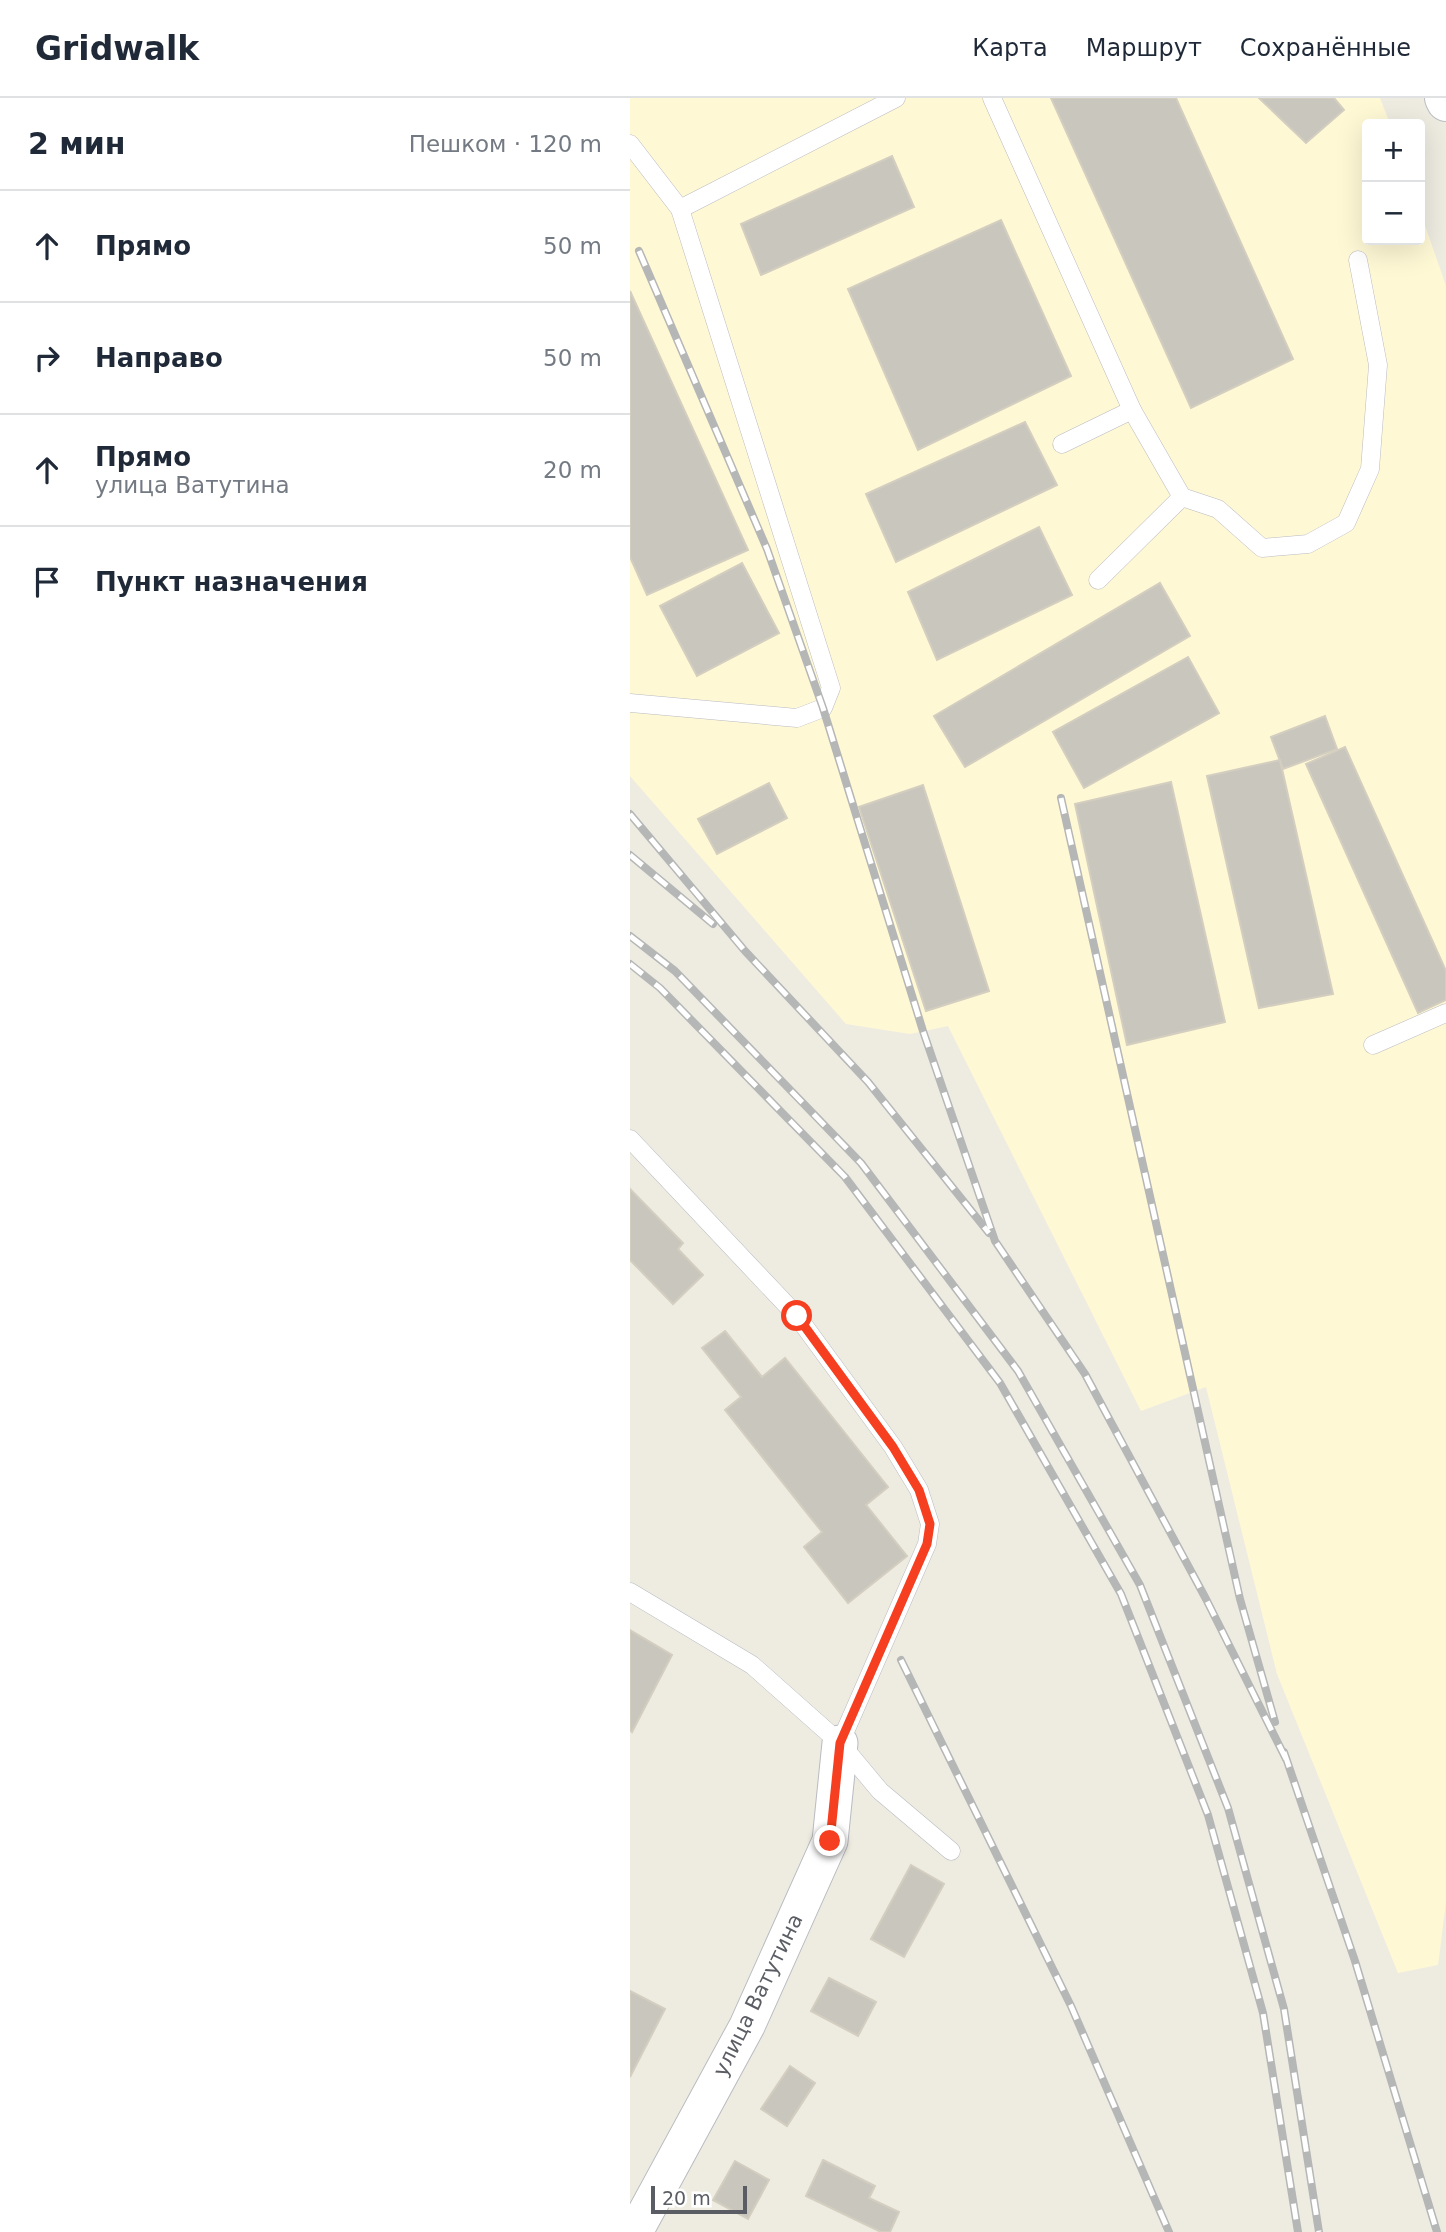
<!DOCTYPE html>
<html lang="ru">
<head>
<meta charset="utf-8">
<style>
	:root { --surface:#fff; --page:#f2f2f3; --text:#1f2937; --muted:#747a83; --line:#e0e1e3 }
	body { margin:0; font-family:"DejaVu Sans",sans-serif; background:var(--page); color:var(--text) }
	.controls { position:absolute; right:21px; top:21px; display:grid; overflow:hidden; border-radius:7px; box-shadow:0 7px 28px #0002 }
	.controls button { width:63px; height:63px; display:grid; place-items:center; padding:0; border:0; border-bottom:2px solid var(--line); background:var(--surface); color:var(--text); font:35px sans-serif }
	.scale { position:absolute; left:21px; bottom:18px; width:96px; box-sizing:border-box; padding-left:7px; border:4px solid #5a5d63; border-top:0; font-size:19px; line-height:24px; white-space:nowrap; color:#5a5d63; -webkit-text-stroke:5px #fff; paint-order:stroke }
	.stop { position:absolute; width:21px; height:21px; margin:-16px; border:5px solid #f63f20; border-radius:50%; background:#fff }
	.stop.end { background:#f63f20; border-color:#fff; box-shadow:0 2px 7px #0008 }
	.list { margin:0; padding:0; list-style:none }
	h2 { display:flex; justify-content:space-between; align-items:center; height:91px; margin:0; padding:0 28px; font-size:30px }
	h2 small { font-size:23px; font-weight:400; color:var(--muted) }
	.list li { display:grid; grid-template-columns:46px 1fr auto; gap:21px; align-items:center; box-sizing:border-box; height:112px; padding:0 28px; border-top:2px solid var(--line) }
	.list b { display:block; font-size:26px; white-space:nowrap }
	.list p { margin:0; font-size:23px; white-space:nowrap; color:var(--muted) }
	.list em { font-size:23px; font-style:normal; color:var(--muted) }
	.icon { flex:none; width:38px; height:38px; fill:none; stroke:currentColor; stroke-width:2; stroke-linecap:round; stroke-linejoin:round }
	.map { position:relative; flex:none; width:816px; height:2134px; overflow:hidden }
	header { display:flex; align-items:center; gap:42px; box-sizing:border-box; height:98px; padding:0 35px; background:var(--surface); border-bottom:2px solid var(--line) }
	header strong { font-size:33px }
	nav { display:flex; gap:38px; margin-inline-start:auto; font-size:24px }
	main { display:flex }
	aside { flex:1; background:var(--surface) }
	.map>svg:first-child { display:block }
	.commercial { fill:#fff8d5 }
	.building { fill:#c9c6be; stroke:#d3cebf; stroke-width:2 }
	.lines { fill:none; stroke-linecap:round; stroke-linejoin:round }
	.lane-casing { stroke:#b9bbc1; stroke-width:19 }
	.street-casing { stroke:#b9bbc1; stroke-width:37 }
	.secondary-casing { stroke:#babdc4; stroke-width:40 }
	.lane { stroke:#fff; stroke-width:18 }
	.street { stroke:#fff; stroke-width:35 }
	.secondary { stroke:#fff; stroke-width:38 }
	.rail-casing { stroke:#b5b6b6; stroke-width:8 }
	.rail { stroke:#fff; stroke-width:5; stroke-dasharray:16; stroke-linecap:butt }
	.route { stroke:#f63f20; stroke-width:9 }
	.labels { text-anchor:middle; stroke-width:6; stroke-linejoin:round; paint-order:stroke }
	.street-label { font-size:21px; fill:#5a5d63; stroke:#fff }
</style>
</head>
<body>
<header>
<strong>Gridwalk</strong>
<nav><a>Карта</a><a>Маршрут</a><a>Сохранённые</a></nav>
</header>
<main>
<aside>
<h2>2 мин<small>Пешком · 120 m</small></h2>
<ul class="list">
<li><svg class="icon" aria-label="ahead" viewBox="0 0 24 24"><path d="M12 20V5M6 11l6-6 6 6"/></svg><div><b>Прямо</b></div><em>50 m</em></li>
<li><svg class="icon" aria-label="right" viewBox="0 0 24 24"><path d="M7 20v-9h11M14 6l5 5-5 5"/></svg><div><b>Направо</b></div><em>50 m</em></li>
<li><svg class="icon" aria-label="ahead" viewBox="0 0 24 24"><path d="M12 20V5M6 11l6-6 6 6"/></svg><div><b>Прямо</b><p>улица Ватутина</p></div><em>20 m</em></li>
<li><svg class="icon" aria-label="arrive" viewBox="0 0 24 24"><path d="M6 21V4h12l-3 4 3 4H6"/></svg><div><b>Пункт назначения</b></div></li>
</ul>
</aside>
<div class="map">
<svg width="816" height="2134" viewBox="0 0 816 2134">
	<rect width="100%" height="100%" fill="#eeece1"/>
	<path class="commercial" d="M 0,0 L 750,0 L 760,26 L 737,26 L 737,142 L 790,142 L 790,113 L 816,188 L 816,1804 L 808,1867 L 768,1875 L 647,1576 L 576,1289 L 511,1313 L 318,928 L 280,936 L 216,926 L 0,678 Z"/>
	<g class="building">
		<path d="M 421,0 L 546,0 L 663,261 L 561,310 Z"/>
		<path d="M 629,0 L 704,0 L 714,12 L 676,45 Z"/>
		<path d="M 262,58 L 284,109 L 131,177 L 111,126 Z"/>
		<path d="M 371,122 L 441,278 L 288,352 L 218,191 Z"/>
		<path d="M 0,193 L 118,452 L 17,497 L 0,459 Z"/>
		<path d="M 395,324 L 427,387 L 266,464 L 236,396 Z"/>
		<path d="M 409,429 L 442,497 L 307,562 L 278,494 Z"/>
		<path d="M 112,465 L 149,535 L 67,578 L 30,508 Z"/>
		<path d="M 530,485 L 560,538 L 335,669 L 304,618 Z"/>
		<path d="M 558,559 L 589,615 L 454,690 L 423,634 Z"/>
		<path d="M 695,618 L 707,651 L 653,671 L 641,639 Z"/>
		<path d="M 715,649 L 816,873 L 816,902 L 788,915 L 676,666 Z"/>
		<path d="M 650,662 L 703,896 L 629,910 L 577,678 Z"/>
		<path d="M 541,684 L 595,924 L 497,947 L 445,706 Z"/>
		<path d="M 139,685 L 157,720 L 87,756 L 68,721 Z"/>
		<path d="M 293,687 L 359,893 L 296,913 L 229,709 Z"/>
		<path d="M 0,1091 L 53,1145 L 48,1151 L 73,1177 L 43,1206 L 0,1162 Z"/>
		<path d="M 95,1233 L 132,1279 L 155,1260 L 258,1389 L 236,1407 L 277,1458 L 218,1505 L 174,1449 L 192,1434 L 95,1312 L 111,1299 L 72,1250 Z"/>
		<path d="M 0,1532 L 42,1557 L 2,1634 L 0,1632 Z"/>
		<path d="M 281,1767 L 314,1786 L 274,1859 L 241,1841 Z"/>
		<path d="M 199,1880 L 246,1904 L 228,1938 L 181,1913 Z"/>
		<path d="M 0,1893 L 35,1911 L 0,1979 Z"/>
		<path d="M 160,1968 L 185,1985 L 157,2028 L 131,2011 Z"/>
		<path d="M 193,2062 L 245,2088 L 239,2100 L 269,2114 L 260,2134 L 251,2134 L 176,2098 Z"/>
		<path d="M 105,2063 L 139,2082 L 118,2121 L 83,2102 Z"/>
	</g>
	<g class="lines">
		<g class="lane-casing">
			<g id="lane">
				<path d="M 362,0 L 502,312"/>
				<path d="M 0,46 L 50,111 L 201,590 L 193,610 L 167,620 L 0,605"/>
				<path d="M 50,111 L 266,0"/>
				<path d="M 432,346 L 502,312 L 552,399"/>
				<path d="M 468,482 L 552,399 L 588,411 L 632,450 L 678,446 L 716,425 L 740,371 L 748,267 L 728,162"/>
				<path d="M 743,947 L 816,915"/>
				<path d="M 0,1041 L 167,1218 L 263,1349 L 289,1392 L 300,1426 L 297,1446 L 210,1645"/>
				<path d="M 0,1494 L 122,1567 L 210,1645 L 250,1693 L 321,1753"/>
			</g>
		</g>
		<g class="street-casing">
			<path id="street" d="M 5,2134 L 117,1928 L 200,1743 L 210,1645"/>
		</g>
		<g class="secondary-casing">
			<path id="secondary" d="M 814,0 L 816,4"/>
		</g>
		<use href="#lane" class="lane"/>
		<use href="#street" class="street"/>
		<use href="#secondary" class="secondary"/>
		<g class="rail-casing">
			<g id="rail">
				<path d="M 9,153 L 137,451 L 193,610 L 293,933 L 365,1143 L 455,1276 L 576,1501 L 656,1661"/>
				<path d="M 431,700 L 610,1501 L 645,1624"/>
				<path d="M 0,716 L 115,853 L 238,984 L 359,1135"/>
				<path d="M 0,757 L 83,826"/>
				<path d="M 0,838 L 45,873 L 231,1065 L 388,1273 L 510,1487 L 598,1710 L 654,1911 L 689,2134"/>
				<path d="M 0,866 L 30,890 L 215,1079 L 370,1285 L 491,1496 L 578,1717 L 633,1915 L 668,2134"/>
				<path d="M 271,1562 L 441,1908 L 539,2134"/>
				<path d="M 654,1654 L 725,1863 L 807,2134"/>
			</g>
		</g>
		<use href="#rail" class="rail"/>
	</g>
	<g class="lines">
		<path class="route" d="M 167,1218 L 263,1349 L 289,1392 L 300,1426 L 297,1446 L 210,1645 L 200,1743"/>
	</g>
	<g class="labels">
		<g class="street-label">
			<text transform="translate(128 1897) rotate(-64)" y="7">улица Ватутина</text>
		</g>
	</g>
</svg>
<div class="controls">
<button>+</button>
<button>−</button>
</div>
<div class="scale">20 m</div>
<div class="stop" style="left:167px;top:1218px"></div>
<div class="stop end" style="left:200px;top:1743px"></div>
</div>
</main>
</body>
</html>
